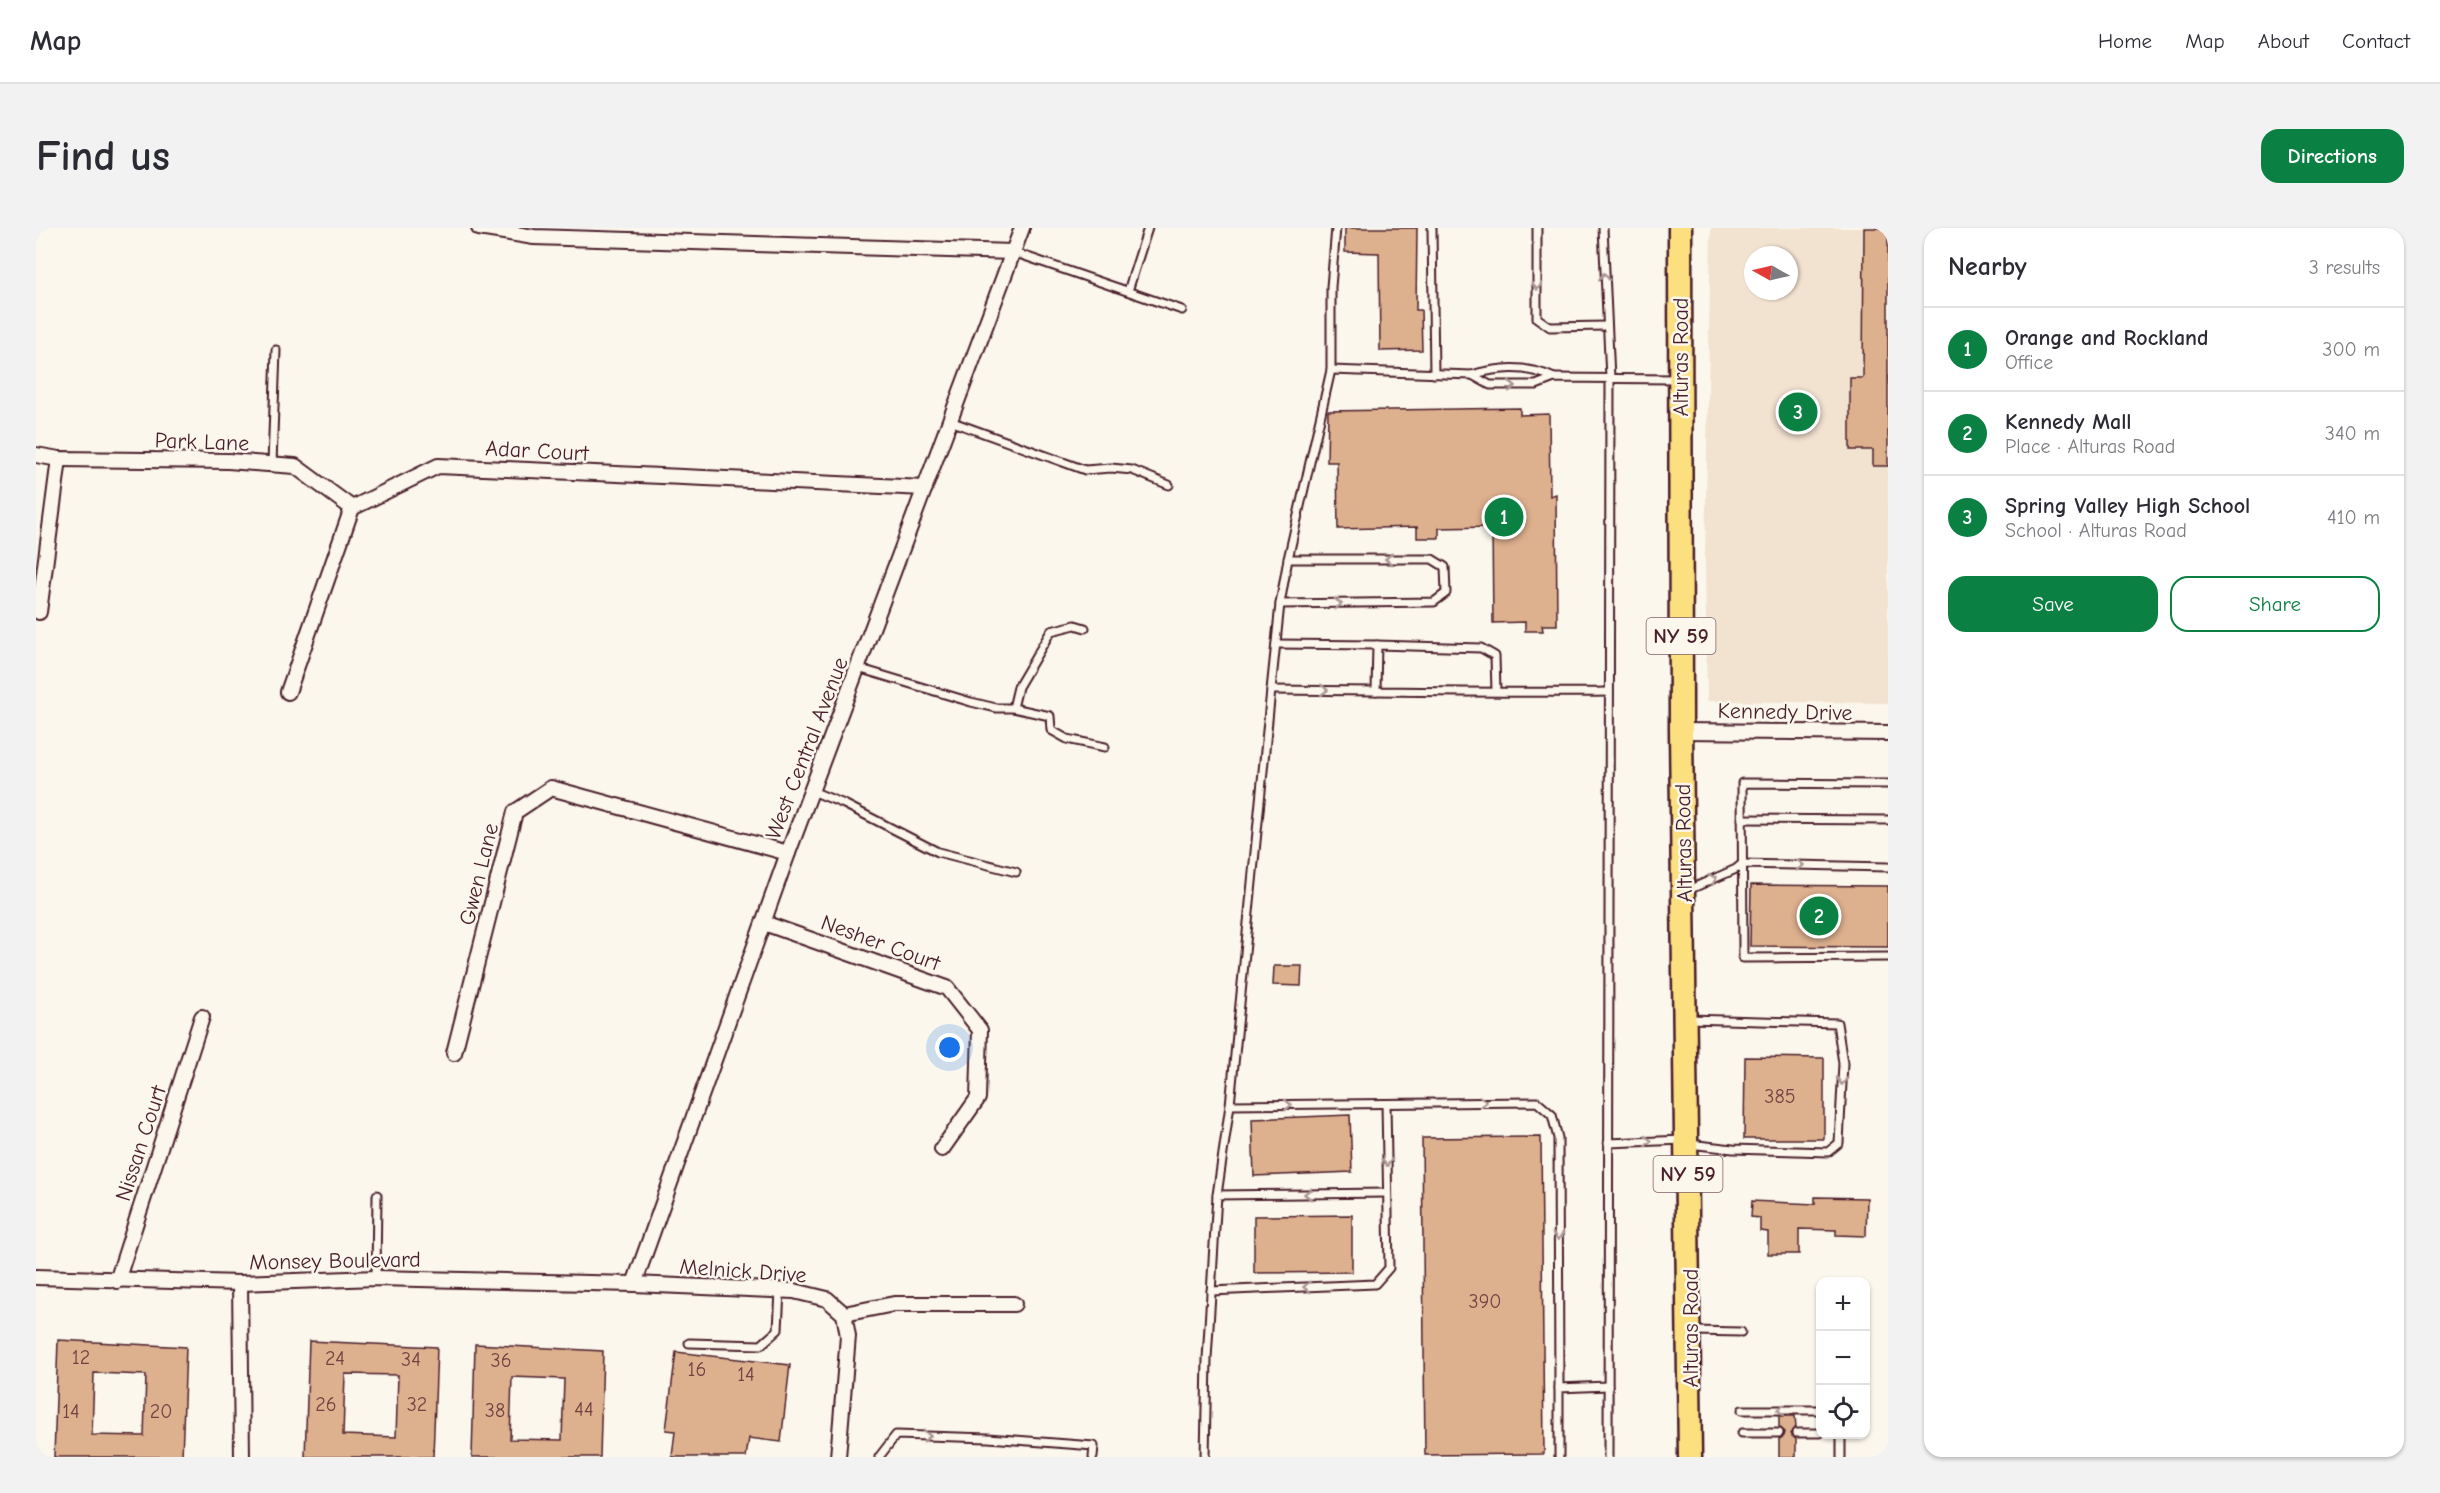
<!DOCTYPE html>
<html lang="en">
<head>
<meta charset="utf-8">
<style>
	:root { --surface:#fff; --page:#f2f2f3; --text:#2b2b33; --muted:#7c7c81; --line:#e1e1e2; --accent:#0b8043 }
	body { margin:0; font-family:"Comic Neue",sans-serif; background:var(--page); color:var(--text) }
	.controls { position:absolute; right:18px; bottom:18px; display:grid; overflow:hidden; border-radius:12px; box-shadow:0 2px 4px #0004 }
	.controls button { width:54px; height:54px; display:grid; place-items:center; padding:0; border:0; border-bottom:2px solid var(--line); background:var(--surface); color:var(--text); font:30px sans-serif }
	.compass { position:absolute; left:1708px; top:18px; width:54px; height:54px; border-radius:50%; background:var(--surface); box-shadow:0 2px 4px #0004; rotate:278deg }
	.you { position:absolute; left:914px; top:820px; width:21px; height:21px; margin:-15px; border:4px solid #fff; border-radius:50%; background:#1a73e8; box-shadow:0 0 0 9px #1a73e833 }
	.badge { display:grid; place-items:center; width:39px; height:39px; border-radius:50%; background:var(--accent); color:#fff; font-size:20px; font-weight:700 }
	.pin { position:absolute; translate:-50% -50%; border:3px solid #fff; box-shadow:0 2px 6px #0006 }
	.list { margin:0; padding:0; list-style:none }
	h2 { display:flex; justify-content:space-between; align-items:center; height:78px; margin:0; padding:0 24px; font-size:26px }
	h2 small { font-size:20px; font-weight:400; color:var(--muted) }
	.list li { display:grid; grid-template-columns:39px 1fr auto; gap:18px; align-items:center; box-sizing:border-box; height:84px; padding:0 24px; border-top:2px solid var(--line) }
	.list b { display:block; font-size:22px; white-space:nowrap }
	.list p { margin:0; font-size:20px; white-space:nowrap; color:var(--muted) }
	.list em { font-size:20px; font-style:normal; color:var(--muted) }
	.actions { display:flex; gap:12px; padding:18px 24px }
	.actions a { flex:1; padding:14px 0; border:2px solid var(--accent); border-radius:18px; text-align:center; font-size:21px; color:var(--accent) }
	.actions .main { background:var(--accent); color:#fff }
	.icon { flex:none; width:33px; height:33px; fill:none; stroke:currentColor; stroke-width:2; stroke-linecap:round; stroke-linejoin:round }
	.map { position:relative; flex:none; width:1852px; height:1229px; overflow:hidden; border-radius:18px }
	header { display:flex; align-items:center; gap:36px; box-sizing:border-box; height:84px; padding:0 30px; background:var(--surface); border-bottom:2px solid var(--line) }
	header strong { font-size:28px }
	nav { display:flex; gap:33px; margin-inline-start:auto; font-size:21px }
	.intro { display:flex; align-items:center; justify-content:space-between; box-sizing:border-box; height:144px; padding:0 36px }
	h1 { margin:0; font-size:42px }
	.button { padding:15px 27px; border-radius:18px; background:var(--accent); color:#fff; font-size:21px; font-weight:700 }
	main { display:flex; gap:36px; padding:0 36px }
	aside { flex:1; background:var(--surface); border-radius:18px; box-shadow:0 2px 4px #0004 }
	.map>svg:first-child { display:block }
	.built { fill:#f2e2d0; fill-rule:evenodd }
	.building { fill:#ddb08e; stroke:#4a1f2b; stroke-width:1.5; fill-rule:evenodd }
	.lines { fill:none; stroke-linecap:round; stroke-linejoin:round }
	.lane-casing { stroke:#4a1f2b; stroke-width:11 }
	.street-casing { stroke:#4a1f2b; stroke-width:18 }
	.primary-casing { stroke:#4a1f2b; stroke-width:27 }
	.lane { stroke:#fbf7ec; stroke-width:7 }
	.street { stroke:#fbf7ec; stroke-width:14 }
	.primary { stroke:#fce080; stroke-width:22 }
	.oneway { stroke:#ab9695 }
	.labels { text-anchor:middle; stroke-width:5; stroke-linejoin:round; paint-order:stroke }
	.number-label { font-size:20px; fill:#6f4344 }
	.shield { fill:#fbf7ec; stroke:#7f6065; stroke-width:1.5 }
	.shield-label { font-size:21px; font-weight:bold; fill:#4a1f2b }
	.street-label { font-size:22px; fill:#4a1f2b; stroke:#fbf7ec }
</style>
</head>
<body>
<header>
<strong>Map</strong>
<nav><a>Home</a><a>Map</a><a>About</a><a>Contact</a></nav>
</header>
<div class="intro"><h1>Find us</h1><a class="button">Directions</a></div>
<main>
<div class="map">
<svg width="1852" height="1229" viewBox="0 0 1852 1229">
	<rect width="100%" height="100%" fill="#fbf7ec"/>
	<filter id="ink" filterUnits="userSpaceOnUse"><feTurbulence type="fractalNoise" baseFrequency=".0167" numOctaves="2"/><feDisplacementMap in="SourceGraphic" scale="12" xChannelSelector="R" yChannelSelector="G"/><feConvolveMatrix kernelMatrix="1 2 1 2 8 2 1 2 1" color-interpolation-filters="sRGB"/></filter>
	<g filter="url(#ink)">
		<path class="built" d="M 1675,0 L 1852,0 L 1852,475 L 1671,473 L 1669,334 ZM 1717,27 L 1753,27 L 1753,63 L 1717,63 Z"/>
		<g class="building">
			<path d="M 1309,0 L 1381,0 L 1380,82 L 1385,82 L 1386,122 L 1344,123 L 1343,25 L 1309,24 Z"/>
			<path d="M 1828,0 L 1852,0 L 1852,238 L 1837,238 L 1837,222 L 1814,222 L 1814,150 L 1827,150 Z"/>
			<path d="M 1484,180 L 1484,187 L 1513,186 L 1514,268 L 1520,266 L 1521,397 L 1506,397 L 1507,403 L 1489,403 L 1489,394 L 1457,395 L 1456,299 L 1403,300 L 1403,310 L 1381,310 L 1381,299 L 1302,301 L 1301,234 L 1291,234 L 1292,183 Z"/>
			<path d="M 1715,657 L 1852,658 L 1852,719 L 1714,718 Z"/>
			<path d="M 1238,738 L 1266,738 L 1265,758 L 1237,757 Z"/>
			<path d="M 1709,829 L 1788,830 L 1788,911 L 1708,911 Z"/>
			<path d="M 1314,887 L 1316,944 L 1218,948 L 1216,891 Z"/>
			<path d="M 1505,909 L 1508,1226 L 1389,1227 L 1386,910 Z"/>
			<path d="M 1779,969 L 1831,970 L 1830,1008 L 1800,1007 L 1800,1002 L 1763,1001 L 1763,1026 L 1732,1026 L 1732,1004 L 1724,1003 L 1724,990 L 1715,989 L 1716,973 L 1779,976 Z"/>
			<path d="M 1316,987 L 1316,1044 L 1218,1045 L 1218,988 Z"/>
			<path d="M 22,1112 L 150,1119 L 146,1229 L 18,1229 ZM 58,1145 L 110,1147 L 108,1208 L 56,1207 Z"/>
			<path d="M 273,1113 L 401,1119 L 397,1229 L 269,1229 ZM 309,1146 L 362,1147 L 360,1209 L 307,1207 Z"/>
			<path d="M 439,1116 L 567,1123 L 564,1229 L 436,1229 ZM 476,1149 L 528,1151 L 526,1212 L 474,1211 Z"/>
			<path d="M 640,1124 L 754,1137 L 745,1214 L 713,1210 L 710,1229 L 636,1229 L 639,1203 L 630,1202 Z"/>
			<path d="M 1743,1188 L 1759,1188 L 1760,1199 L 1754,1206 L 1760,1211 L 1760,1229 L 1743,1229 L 1743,1211 L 1748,1208 L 1749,1204 L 1743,1199 Z"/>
		</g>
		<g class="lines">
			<g class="lane-casing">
				<g id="lane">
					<path d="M 1396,0 L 1398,146"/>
					<path d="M 1501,0 L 1501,90 L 1514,99 L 1570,98"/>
					<path d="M 1567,0 L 1574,150 L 1572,1229"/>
					<path d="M 977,24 L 1146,82"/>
					<path d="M 1092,63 L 1112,0"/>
					<path d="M 1295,142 L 1436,147 C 1463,139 1492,137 1518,150"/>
					<path d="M 1436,147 L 1454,157 L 1500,157 L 1518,150 L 1642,151"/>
					<path d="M 914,193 L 1049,242 L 1075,240 L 1096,242 L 1133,257"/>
					<path d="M 236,236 L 240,122"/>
					<path d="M 1244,376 L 1398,374 L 1410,365 L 1409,339 L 1396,331 L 1252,331"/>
					<path d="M 1240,416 L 1341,417"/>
					<path d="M 822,440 L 935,474 L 960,480 L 977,480 L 982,459 L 1015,403 L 1039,397 L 1049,400"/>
					<path d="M 1235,462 L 1340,463"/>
					<path d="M 1460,464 L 1459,428 L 1445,420 L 1341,417 L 1340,463 C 1418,464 1495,465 1573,464"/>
					<path d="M 977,480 L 1014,488 L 1015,502 L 1031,511 L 1069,519"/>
					<path d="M 1852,556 L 1706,555 L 1707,730 L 1852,729"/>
					<path d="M 776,563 L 808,576 L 902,624 L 980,644"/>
					<path d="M 1706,591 L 1852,592"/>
					<path d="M 1650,663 L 1700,641 L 1706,636 L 1852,639"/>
					<path d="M 1652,791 L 1801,795 L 1807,835 L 1803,915 L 1792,924 L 1697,921 L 1653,916"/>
					<path d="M 1194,877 L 1501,874 L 1516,887 L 1522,910 L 1523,1160"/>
					<path d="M 1572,915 L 1648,912"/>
					<path d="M 1181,967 L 1351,965"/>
					<path d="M 340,1050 L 341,967"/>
					<path d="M 1175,1063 L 1339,1056 L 1353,1040 L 1350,876"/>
					<path d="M 1657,1103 L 1705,1104"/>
					<path d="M 653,1115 L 725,1117 L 742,1102 L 744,1063"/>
					<path d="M 1706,1182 L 1784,1182"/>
					<path d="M 1706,1205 L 1743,1205"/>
					<path d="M 1760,1205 L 1784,1205"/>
					<path d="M 843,1229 L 860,1207 L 952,1210 L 1058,1218 L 1057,1229"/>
					<path d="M 1169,1229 L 1171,1131 L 1181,967 L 1194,877 L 1235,462 L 1244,376 L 1252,331 L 1295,142 L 1295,59 L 1300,0"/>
					<path d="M 1523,1229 L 1523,1160 L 1572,1158"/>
					<path d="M 1805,1229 L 1805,1206"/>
				</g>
			</g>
			<g class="street-casing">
				<g id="street">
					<path d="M 443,0 L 498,9 L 977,24"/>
					<path d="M 0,227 L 23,231 L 192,233 L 259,238 L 316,280"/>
					<path d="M 3,384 L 23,231"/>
					<path d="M 252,464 L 316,280 L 402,238 L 889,260"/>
					<path d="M 1645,503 L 1852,505"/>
					<path d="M 728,695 L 911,760 L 944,802 L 942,870 L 906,921"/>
					<path d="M 418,825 L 479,584 L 515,560 L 752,625"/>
					<path d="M 0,1049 L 204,1055 L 340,1050 L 598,1056 L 758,1063 L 791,1071 L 808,1086 L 812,1108 L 802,1229"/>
					<path d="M 81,1053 L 166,789"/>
					<path d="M 204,1055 L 206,1229"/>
					<path d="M 598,1056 L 752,625 L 986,0"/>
					<path d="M 808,1086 L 858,1076 L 978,1076"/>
				</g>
			</g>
			<g class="primary-casing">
				<path id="primary" d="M 1644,0 L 1645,503 L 1654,1229"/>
			</g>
			<use href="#lane" class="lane"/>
			<use href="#street" class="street"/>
			<use href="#primary" class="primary"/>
		</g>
		<defs><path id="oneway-chevron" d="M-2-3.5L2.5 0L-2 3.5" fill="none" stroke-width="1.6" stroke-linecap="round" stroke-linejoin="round" transform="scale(1.5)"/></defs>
		<g class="oneway">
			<use href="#oneway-chevron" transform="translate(1568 49) rotate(-92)"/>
			<use href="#oneway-chevron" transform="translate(1501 58) rotate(90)"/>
			<use href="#oneway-chevron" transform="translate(1476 158)"/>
			<use href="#oneway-chevron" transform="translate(1353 331) rotate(-180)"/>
			<use href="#oneway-chevron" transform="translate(1302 376) rotate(-1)"/>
			<use href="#oneway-chevron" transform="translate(1288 462) rotate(1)"/>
			<use href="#oneway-chevron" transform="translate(1764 637) rotate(1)"/>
			<use href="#oneway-chevron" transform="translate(1677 651) rotate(-23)"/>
			<use href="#oneway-chevron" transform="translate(1806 853) rotate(92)"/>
			<use href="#oneway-chevron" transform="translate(1447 874) rotate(-1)"/>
			<use href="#oneway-chevron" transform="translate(1252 877) rotate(-1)"/>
			<use href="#oneway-chevron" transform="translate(1612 913) rotate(-2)"/>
			<use href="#oneway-chevron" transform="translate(1351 934) rotate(89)"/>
			<use href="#oneway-chevron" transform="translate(1272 966) rotate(179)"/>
			<use href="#oneway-chevron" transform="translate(1522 1008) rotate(90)"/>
			<use href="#oneway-chevron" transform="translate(1271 1059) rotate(178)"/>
			<use href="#oneway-chevron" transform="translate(1745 1182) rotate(-179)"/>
			<use href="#oneway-chevron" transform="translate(891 1208) rotate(1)"/>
		</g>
	</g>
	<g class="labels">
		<g class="number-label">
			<text x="1744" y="875">385</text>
			<text x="1449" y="1080">390</text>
			<text x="45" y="1136">12</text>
			<text x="299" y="1137">24</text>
			<text x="375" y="1138">34</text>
			<text x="465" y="1139">36</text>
			<text x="661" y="1148">16</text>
			<text x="710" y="1153">14</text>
			<text x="290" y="1183">26</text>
			<text x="381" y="1183">32</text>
			<text x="548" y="1188">44</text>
			<text x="459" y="1189">38</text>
			<text x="35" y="1190">14</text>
			<text x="125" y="1190">20</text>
		</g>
		<g class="shield">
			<rect x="1610.5" y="390" width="69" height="36" rx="4.5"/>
			<rect x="1617.5" y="928" width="69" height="36" rx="4.5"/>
		</g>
		<g class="shield-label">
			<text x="1645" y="415">NY 59</text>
			<text x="1652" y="953">NY 59</text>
		</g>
		<g class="street-label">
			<text transform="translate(1644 129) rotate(-90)" y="8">Alturas Road</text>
			<text transform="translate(166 213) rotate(2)" y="8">Park Lane</text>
			<text transform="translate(501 222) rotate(3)" y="8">Adar Court</text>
			<text transform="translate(1749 483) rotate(1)" y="8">Kennedy Drive</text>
			<text transform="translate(770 520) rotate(-69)" y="8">West Central Avenue</text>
			<text transform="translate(1647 615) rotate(-91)" y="8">Alturas Road</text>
			<text transform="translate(442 646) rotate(-76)" y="8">Gwen Lane</text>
			<text transform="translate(845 714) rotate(20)" y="8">Nesher Court</text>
			<text transform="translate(104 915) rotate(-72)" y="8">Nissan Court</text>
			<text transform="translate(299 1032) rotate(-1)" y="8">Monsey Boulevard</text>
			<text transform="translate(707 1042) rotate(4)" y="8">Melnick Drive</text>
			<text transform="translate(1654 1100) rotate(-90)" y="8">Alturas Road</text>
		</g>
	</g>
</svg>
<div class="controls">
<button>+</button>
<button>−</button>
<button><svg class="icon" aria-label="locate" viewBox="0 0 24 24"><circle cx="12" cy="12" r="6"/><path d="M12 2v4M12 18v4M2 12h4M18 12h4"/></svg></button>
</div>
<svg class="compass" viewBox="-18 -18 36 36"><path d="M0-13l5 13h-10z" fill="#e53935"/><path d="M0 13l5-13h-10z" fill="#7c7c81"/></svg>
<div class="you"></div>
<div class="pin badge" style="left:1468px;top:289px">1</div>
<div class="pin badge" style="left:1783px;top:688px">2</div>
<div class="pin badge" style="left:1762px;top:184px">3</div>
</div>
<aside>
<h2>Nearby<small>3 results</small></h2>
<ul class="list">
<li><span class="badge">1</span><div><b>Orange and Rockland</b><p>Office</p></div><em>300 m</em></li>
<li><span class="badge">2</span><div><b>Kennedy Mall</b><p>Place · Alturas Road</p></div><em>340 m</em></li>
<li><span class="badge">3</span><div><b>Spring Valley High School</b><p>School · Alturas Road</p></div><em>410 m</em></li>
</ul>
<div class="actions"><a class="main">Save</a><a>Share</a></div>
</aside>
</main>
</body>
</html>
